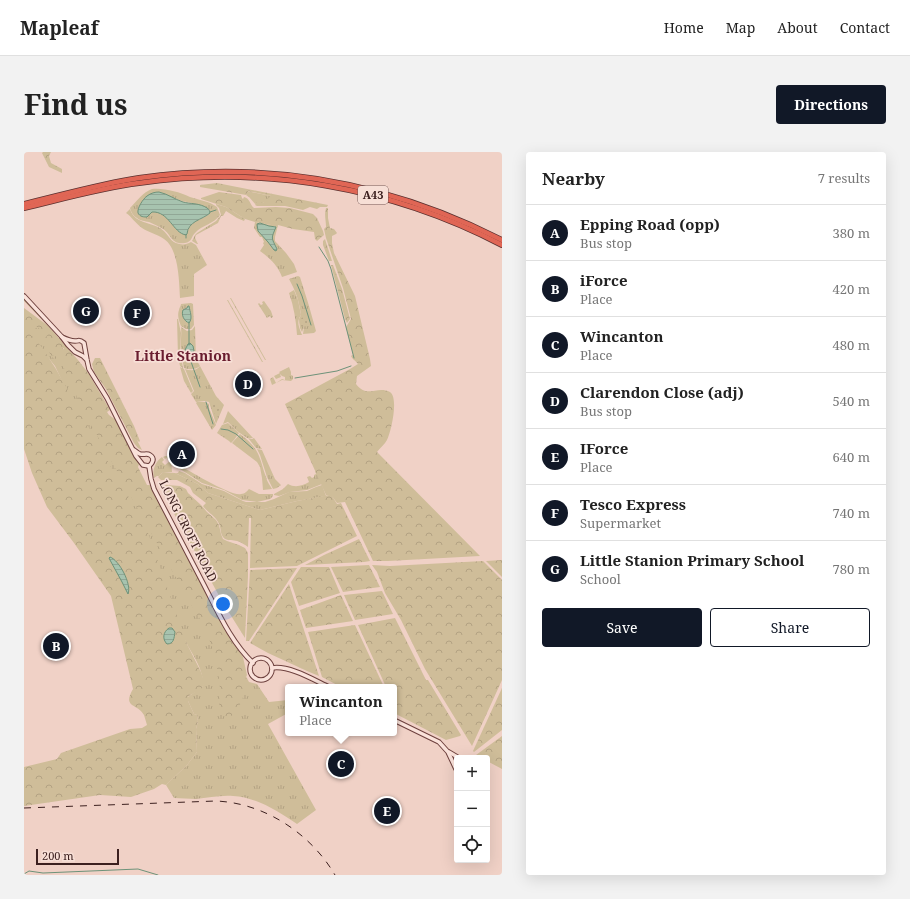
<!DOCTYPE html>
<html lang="en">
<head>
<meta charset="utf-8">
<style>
	:root { --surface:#fff; --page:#f2f2f2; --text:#222; --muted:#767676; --line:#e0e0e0; --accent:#111827 }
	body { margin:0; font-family:"Noto Serif",serif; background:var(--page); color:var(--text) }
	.controls { position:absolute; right:12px; bottom:12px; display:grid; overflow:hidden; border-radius:4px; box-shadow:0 4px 16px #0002 }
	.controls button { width:36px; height:36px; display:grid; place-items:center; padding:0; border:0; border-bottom:1px solid var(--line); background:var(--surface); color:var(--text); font:20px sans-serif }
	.scale { position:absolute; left:12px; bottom:10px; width:83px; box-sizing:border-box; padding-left:4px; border:2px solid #3c201f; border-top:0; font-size:11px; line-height:14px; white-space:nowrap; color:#3c201f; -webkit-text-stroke:3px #f7dfd6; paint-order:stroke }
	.you { position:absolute; left:199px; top:452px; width:14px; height:14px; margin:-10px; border:3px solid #fff; border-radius:50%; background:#1a73e8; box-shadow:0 0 0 6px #1a73e833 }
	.badge { display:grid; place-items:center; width:26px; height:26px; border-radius:50%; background:var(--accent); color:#fff; font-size:13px; font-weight:700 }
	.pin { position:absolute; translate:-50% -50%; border:2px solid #fff; box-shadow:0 1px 4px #0006 }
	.popup { position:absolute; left:261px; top:532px; width:112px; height:52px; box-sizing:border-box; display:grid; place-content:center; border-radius:4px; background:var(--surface); filter:drop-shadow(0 1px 3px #0005); font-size:13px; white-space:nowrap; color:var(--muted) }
	.popup b { font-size:15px; color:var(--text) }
	.popup::after { content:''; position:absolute; left:50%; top:100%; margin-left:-8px; border:8px solid transparent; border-top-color:var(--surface) }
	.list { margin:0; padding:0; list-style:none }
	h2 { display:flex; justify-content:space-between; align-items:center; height:52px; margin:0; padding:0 16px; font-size:17px }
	h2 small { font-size:13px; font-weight:400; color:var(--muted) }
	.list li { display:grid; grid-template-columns:26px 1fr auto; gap:12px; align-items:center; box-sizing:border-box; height:56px; padding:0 16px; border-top:1px solid var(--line) }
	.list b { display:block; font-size:15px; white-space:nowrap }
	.list p { margin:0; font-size:13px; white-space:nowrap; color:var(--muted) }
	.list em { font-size:13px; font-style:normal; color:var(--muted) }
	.actions { display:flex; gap:8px; padding:12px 16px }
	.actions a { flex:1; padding:9px 0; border:1px solid var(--accent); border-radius:4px; text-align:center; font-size:14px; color:var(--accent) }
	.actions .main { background:var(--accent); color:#fff }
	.icon { flex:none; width:22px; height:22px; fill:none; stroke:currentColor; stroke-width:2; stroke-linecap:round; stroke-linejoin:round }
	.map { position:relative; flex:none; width:478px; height:723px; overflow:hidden; border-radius:4px }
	header { display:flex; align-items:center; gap:24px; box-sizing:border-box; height:56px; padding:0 20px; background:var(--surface); border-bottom:1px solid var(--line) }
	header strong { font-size:19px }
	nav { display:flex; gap:22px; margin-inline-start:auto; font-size:14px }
	.intro { display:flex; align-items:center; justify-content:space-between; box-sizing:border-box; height:96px; padding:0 24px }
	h1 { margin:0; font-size:28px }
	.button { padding:10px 18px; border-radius:4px; background:var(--accent); color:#fff; font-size:14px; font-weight:700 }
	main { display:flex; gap:24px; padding:0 24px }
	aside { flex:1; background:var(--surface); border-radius:4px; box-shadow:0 4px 16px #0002 }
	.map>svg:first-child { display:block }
	.grass { fill:url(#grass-tufts); fill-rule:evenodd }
	.forest { fill:url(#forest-crowns) }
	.park { fill:url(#park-dots) }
	.water { fill:url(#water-rules); stroke:#6d9279 }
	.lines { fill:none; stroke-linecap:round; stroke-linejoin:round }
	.stream { stroke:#6d9279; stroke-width:1 }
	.secondary-casing { stroke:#6e413e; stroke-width:5.5 }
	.highway-casing { stroke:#5a302f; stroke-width:6 }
	.secondary { stroke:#fae2da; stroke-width:3.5 }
	.highway { stroke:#e06655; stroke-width:4.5 }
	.rail { stroke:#3c201f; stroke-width:1; stroke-dasharray:7 7; stroke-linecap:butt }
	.labels { text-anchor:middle; stroke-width:3.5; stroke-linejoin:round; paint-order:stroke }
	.shield { fill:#f7dfd6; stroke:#745956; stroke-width:1 }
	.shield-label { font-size:11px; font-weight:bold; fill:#3c201f }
	.street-label { font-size:12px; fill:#3c201f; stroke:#f7dfd6 }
	.quarter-label { font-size:14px; font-weight:bold; fill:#6a1d2f; stroke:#f7dfd6 }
</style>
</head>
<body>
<header>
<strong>Mapleaf</strong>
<nav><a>Home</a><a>Map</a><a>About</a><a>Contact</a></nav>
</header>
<div class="intro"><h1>Find us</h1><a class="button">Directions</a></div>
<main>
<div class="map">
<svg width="478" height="723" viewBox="0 0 478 723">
	<defs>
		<pattern id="grass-tufts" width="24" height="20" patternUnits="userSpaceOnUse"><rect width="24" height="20" fill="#cfbd99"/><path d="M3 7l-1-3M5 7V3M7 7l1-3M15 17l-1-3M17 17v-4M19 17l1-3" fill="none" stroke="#b3a283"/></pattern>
		<pattern id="forest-crowns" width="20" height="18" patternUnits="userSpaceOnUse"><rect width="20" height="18" fill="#cfbd99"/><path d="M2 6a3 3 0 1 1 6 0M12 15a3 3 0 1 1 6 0" fill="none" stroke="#b3a283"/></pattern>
		<pattern id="park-dots" width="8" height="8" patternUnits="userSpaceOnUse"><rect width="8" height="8" fill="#cfbd99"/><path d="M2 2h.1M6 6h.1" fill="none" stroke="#b3a283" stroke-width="1.8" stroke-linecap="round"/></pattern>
		<pattern id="water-rules" width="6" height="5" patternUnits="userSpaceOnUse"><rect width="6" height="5" fill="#a7c3af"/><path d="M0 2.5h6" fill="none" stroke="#91a796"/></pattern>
	</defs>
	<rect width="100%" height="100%" fill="#f0d1c6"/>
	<g class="grass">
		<path d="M 128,37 C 141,36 155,40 166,45 C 175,48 185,49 193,55 L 196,63 C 190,72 178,73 171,81 C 167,85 168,90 161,91 C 147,93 148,83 139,77 C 135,74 129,72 125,70 C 121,69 116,69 113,66 C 109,64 107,60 106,56 C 113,49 119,40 128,37 ZM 131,40 C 140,40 147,46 155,48 C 160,50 166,50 171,52 C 176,53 181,56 186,58 L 186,61 C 178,69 165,68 163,82 L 158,82 C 150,73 141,59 127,60 L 122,65 C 118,65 116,64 114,60 Z"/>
		<path d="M 223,39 L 247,44 L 247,45 C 245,47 242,50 239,51 C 236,52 234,51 231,52 L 232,53 L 225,45 L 222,43 L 223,41 Z"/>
		<path d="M 192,52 L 202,55 L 221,67 L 220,69 L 213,66 L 202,59 L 199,64 L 197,64 L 194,71 L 172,83 L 171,86 L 174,92 L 173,92 L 168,89 L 171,83 L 173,81 L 192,69 L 197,63 L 195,56 L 192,53 Z"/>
		<path d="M 106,57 C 110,71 125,70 136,76 C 143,80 146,89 152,91 C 157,93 162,93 167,90 L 172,93 L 183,113 L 170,122 L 170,144 L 156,146 C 155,130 155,97 140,87 C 133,82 124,80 118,76 C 111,71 108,65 102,61 Z"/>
		<path d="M 231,70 L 247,73 L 254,73 L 251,85 L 251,89 L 262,101 L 270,112 L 273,120 L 258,125 C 254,114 246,106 236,99 L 240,93 L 239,91 L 240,90 L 238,85 L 236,85 L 230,76 ZM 236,71 L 245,74 L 251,74 C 247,86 247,86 253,97 L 251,99 L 244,90 L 234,79 Z"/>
		<path d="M 274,124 L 276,125 L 285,154 L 292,179 L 290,181 L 279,182 L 280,175 L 278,180 L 276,176 L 275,167 L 277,163 C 275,148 272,140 265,127 Z"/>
		<path d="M 270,138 L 274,148 L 277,163 C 272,170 275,175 278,183 L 273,183 C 272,169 270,155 265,141 Z"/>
		<path d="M 206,146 L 207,146 L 242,208 L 241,208 Z"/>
		<path d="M 203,148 L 204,148 L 239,210 L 238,210 Z"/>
		<path d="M 240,149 L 247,159 L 249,165 L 247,166 L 246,164 L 243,166 L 234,152 L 235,151 L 237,153 L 239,152 L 238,150 Z"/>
		<path d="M 167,151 L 169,152 L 170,173 L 167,177 L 162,177 L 157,174 C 155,169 153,163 155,158 C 155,156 157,154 157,152 ZM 165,155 C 167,160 169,166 165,171 L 164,171 L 160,167 L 160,157 Z"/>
		<path d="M 0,157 L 32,187 L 44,203 L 113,317 L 220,511 L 218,517 L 225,530 L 233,532 L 245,550 L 264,548 L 264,561 L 244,572 L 292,658 L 273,672 C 255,660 232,645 209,644 C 196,643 184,646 172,647 C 164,647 157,646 150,646 L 142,633 L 163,613 L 173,600 L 172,577 L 174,569 L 173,563 L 170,562 L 164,549 L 164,545 L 179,534 C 180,519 170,505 163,492 L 31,214 L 4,181 L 0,178 Z"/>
		<path d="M 153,167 L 154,167 L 157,181 L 156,200 L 159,216 L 156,214 L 154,205 Z"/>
		<path d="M 171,174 L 172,207 L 176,214 C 171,218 166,218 160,216 C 159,210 157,205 157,199 C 156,191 158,183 157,175 L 163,179 L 168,178 Z"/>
		<path d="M 176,214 L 192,244 L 200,253 L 192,272 L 185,250 L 181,249 L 172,250 L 167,242 L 170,239 L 161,217 C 167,219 172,219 176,214 Z"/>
		<path d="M 156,215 L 160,217 L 169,239 L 167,241 L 160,229 Z"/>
		<path d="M 265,215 L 267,220 L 267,223 L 269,224 L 269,227 L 267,229 L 258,228 L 248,233 L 246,227 L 249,225 L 252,231 L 258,227 L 261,228 L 261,225 L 258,224 L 256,222 L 257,225 L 252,227 L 250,224 L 256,221 L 255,220 Z"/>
		<path d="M 173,250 L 181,250 L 185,252 L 185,256 L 192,273 L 188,278 L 172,251 Z"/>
		<path d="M 204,259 L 229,286 L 223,286 L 213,279 L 204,270 L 199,272 Z"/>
		<path d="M 204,271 L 215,281 L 210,288 L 207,291 L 205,289 L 193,281 L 198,273 Z"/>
		<path d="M 216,282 C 224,288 231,294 235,304 C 238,311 239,318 242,325 C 243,330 246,333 248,337 L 239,338 L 238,326 L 236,315 L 233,310 L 208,291 Z"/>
		<path d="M 224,286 L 228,287 L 230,286 L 238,297 L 232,296 Z"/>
		<path d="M 233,297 L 238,298 L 251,327 L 257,333 L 253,336 L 249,337 L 243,325 L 236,303 Z"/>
		<path d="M 141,304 L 150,304 L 150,305 L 148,305 L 147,307 L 148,320 L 139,320 L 135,324 L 133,324 L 130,326 C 128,318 131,310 138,305 L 140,308 L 138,310 L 141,313 L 146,309 L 143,306 L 141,307 L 139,305 Z"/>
		<path d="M 153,312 C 164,318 208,345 217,342 C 221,342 223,339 225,337 L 235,342 L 249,342 L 249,344 L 246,347 L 233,350 L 218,348 L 200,338 L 178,331 L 156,317 L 154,314 Z"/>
		<path d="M 292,318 L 298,332 L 283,338 L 266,340 L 255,344 L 250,343 L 250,342 L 259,337 L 264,332 C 271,336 278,334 285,330 L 283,325 L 286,324 L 288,326 L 290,325 L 290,323 L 292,322 L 291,319 Z"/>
		<path d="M 155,319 L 161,321 L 178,332 L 200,339 L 219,349 L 222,350 L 241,350 L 250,347 L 265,340 L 283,339 L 292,335 L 298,333 L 302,344 L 273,349 L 236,358 L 184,341 L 174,332 L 151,321 L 154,321 Z"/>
	</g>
	<g class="forest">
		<path d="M 19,0 L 27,0 L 25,4 L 27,11 L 38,17 L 38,21 L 25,15 L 18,1 Z"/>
		<path d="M 193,31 L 304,53 L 303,55 L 296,55 L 293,57 L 286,55 L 279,58 L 261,54 L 233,54 L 231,53 L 233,50 L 239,51 L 247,44 L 224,39 L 222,43 L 176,35 L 176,33 Z"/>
		<path d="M 195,40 L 217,43 L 218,46 L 219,47 L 220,45 C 226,46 226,53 230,56 L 252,55 L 266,56 L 289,62 L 293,66 L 299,79 L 300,83 L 293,89 L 291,87 L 290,80 L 269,77 L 254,73 L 247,73 L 231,70 L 221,67 L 202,55 L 177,47 L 177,46 Z"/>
		<path d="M 302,56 L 304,56 L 304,66 L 306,76 L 310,77 L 313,81 L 312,82 L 308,84 L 308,91 L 310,101 L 331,144 L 346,207 L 347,214 L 333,224 L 332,232 C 343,247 353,233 366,240 C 375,246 367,280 363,288 C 361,292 356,296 353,300 L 456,404 L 364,409 L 349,409 L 321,350 L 313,351 L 308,344 L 313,352 L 317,351 L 333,384 L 273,414 L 226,416 L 227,366 L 225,366 L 224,395 C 221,393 217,390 213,389 C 209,388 205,389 201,387 C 195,383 198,375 194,370 C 191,364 183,360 179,354 L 182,351 L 169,341 L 166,335 L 153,328 L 137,328 L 134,325 L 139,320 L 151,321 L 174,332 L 184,341 L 236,358 L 273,349 L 305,343 L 302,343 L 261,252 L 326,217 L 334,212 C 331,208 328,207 327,204 L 329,203 L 322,175 L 327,167 L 319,136 L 302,86 L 300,77 L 302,75 C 302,68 300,63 302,56 Z"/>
		<path d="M 301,87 L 308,109 L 305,109 L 299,93 L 299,89 Z"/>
		<path d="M 307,113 L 309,113 L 318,137 L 326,167 L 323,171 L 321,167 Z"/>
		<path d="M 0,146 L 54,208 L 65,222 L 86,258 L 83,260 L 85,263 L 92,268 L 115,312 L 114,315 L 123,333 L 126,333 L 196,469 L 219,505 L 223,523 C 219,530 220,537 219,545 C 218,552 209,563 205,567 L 203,568 L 195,556 L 196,538 L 195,526 L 191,505 L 188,494 L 176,467 L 166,451 L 59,258 L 40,216 L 38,205 L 40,196 L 33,198 L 34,206 L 33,207 L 23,183 L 12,174 L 11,175 L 22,183 L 31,207 L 30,207 L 18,191 L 0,172 L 0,156 L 23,173 L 0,149 Z"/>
		<path d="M 0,176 L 17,194 L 32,217 L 124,381 L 163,492 L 177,520 L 180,529 L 179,534 L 177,537 L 165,544 L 164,545 L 164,549 L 170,562 L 173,563 L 174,569 L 172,577 L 173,600 L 163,613 L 142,633 L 138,632 L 130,637 L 107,645 L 76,643 L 0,654 L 0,615 L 33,607 L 37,601 L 106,577 L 118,576 L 123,573 C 122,570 121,566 120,563 C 113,551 98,556 109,537 L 87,444 L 50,391 L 23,355 L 8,321 L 0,297 Z"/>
		<path d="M 71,206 L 76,206 L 110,274 L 116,289 L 115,290 L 113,288 L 118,298 L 114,296 L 110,291 L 82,237 L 70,220 L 68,212 Z"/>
		<path d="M 143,333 L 156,334 L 162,337 L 164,341 L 177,353 L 183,360 L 192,368 L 195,373 L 197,382 L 199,387 L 203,389 L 215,393 L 221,396 L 224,401 L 224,424 L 221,486 L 199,451 L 141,345 L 137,337 L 140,334 Z"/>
		<path d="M 335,387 L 346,409 L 340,410 L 281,413 L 300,403 Z"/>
		<path d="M 478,408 L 478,425 L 462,409 Z"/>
		<path d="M 459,409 L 478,428 L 478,528 L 448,594 L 401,517 L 377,468 L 361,441 L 353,420 L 348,413 L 366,414 Z"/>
		<path d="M 345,413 L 356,435 L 319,440 L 307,415 Z"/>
		<path d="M 277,415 L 305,415 L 316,441 L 275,454 L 267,430 Z"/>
		<path d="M 273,416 L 225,489 L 222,489 L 226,418 Z"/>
		<path d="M 265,432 L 295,524 L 283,519 L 244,501 L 226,491 Z"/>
		<path d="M 358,439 L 369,462 L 331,468 L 320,443 Z"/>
		<path d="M 317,443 L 329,469 L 282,476 L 276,458 Z"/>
		<path d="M 371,466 L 402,528 L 404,528 L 437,583 L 436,584 L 422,588 L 370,561 L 370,535 L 362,535 L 334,473 Z"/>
		<path d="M 331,473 L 360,535 L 317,535 L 298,525 L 284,480 Z"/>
		<path d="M 478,536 L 478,578 L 450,600 L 449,599 Z"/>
		<path d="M 478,584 L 478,617 L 463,609 L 463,606 L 456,606 L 452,603 Z"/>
	</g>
	<g class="park">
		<circle cx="280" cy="170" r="4.5"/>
		<path d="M 189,250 L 190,250 L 196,254 L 196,255 L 193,263 L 191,262 L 187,255 Z"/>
	</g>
	<g class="water">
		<path d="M 135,40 C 144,42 150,47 159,50 C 166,52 176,51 183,56 C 186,58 185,58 186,61 C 178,68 164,69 163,82 L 162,83 C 149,81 145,59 128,60 L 123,65 C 120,65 116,65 114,61 C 113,56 119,47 123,44 C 127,41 131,40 135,40 Z"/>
		<path d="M 236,71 L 245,74 L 252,75 C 247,87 247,85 253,97 L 252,99 L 250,98 L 244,90 L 234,79 L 233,72 Z"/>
		<path d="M 164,154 L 165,154 C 166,160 169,166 165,171 C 160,169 157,163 159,158 L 163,156 Z"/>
		<path d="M 166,191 L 169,194 L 170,199 L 168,203 L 164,204 L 162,202 L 161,198 L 164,192 Z"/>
		<path d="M 86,405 C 95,408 108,432 104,442 L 98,430 L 86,408 L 85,406 Z"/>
		<path d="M 145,476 L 148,476 L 151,480 C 150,486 150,492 143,492 C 138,487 139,480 145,476 Z"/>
	</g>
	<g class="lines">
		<g class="stream">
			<path d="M 186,60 L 192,58"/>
			<path d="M 162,83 L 162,86"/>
			<path d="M 295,95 L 304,109 L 307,117 L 330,206"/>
			<path d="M 273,132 L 278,144 L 287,173"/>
			<path d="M 165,170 L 165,193"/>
			<path d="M 165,204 L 176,235"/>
			<path d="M 271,226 L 313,219 L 327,214"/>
			<path d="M 182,250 L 189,272"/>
			<path d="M 197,277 L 204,278 L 212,282 L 229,297"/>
			<path d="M 0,722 L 5,719 L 19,721 L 114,717 L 134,723"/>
		</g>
		<g class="secondary-casing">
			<g id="secondary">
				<path d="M 0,144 L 38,185 L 44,193 L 51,200 L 59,204 L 62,207"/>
				<path d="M 38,185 C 42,187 47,189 51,189 C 56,189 55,187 60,191 L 63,208 L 65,217 L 83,246 L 112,304 L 119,313 L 125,314"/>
				<path d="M 110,298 C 113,300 113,301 116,302 C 120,303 123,301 126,303 C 131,306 129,311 125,314"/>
				<path d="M 125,314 L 127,327 L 130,337 C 147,369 163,401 180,433 C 194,460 207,490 229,511"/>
				<circle cx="237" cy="517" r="11"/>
				<path d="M 248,516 C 265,513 290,528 305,535"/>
				<path d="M 370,568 L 415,590 L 424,600 L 432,617"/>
				<path d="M 425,600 L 435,606"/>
			</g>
		</g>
		<g class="highway-casing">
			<g id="highway">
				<path d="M 0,52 C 38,43 76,32 115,26 C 242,8 364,30 478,88"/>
				<path d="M 0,56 C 38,47 76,36 115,31 C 240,13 367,35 478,93"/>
			</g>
		</g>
		<use href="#secondary" class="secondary"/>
		<use href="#highway" class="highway"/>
		<path class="rail" d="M 0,656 L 192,649 C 241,651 287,682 311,723"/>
	</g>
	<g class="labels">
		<rect class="shield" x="334" y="34" width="30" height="18" rx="3"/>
		<g class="shield-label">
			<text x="349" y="47">A43</text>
		</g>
		<g class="street-label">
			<text transform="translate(164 379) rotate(63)" y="4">LONG CROFT ROAD</text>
		</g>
		<g class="quarter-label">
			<text x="159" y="209">Little Stanion</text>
		</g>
	</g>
</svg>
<div class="controls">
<button>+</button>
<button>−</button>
<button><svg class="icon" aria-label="locate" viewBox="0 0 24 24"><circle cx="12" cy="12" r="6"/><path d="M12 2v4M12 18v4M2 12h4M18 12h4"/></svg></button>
</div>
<div class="scale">200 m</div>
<div class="you"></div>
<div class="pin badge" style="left:158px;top:302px">A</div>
<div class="pin badge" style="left:32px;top:494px">B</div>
<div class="pin badge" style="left:317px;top:612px">C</div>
<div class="popup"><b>Wincanton</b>Place</div>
<div class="pin badge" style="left:224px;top:232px">D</div>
<div class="pin badge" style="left:363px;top:659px">E</div>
<div class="pin badge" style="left:113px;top:161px">F</div>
<div class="pin badge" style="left:62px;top:159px">G</div>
</div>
<aside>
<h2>Nearby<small>7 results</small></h2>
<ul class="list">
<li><span class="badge">A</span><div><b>Epping Road (opp)</b><p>Bus stop</p></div><em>380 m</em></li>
<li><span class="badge">B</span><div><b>iForce</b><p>Place</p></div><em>420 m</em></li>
<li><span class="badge">C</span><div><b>Wincanton</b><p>Place</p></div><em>480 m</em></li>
<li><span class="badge">D</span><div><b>Clarendon Close (adj)</b><p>Bus stop</p></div><em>540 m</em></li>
<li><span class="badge">E</span><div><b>IForce</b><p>Place</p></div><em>640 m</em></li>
<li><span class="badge">F</span><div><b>Tesco Express</b><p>Supermarket</p></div><em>740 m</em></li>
<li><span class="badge">G</span><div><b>Little Stanion Primary School</b><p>School</p></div><em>780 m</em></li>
</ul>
<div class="actions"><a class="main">Save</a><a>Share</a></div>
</aside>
</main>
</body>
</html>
